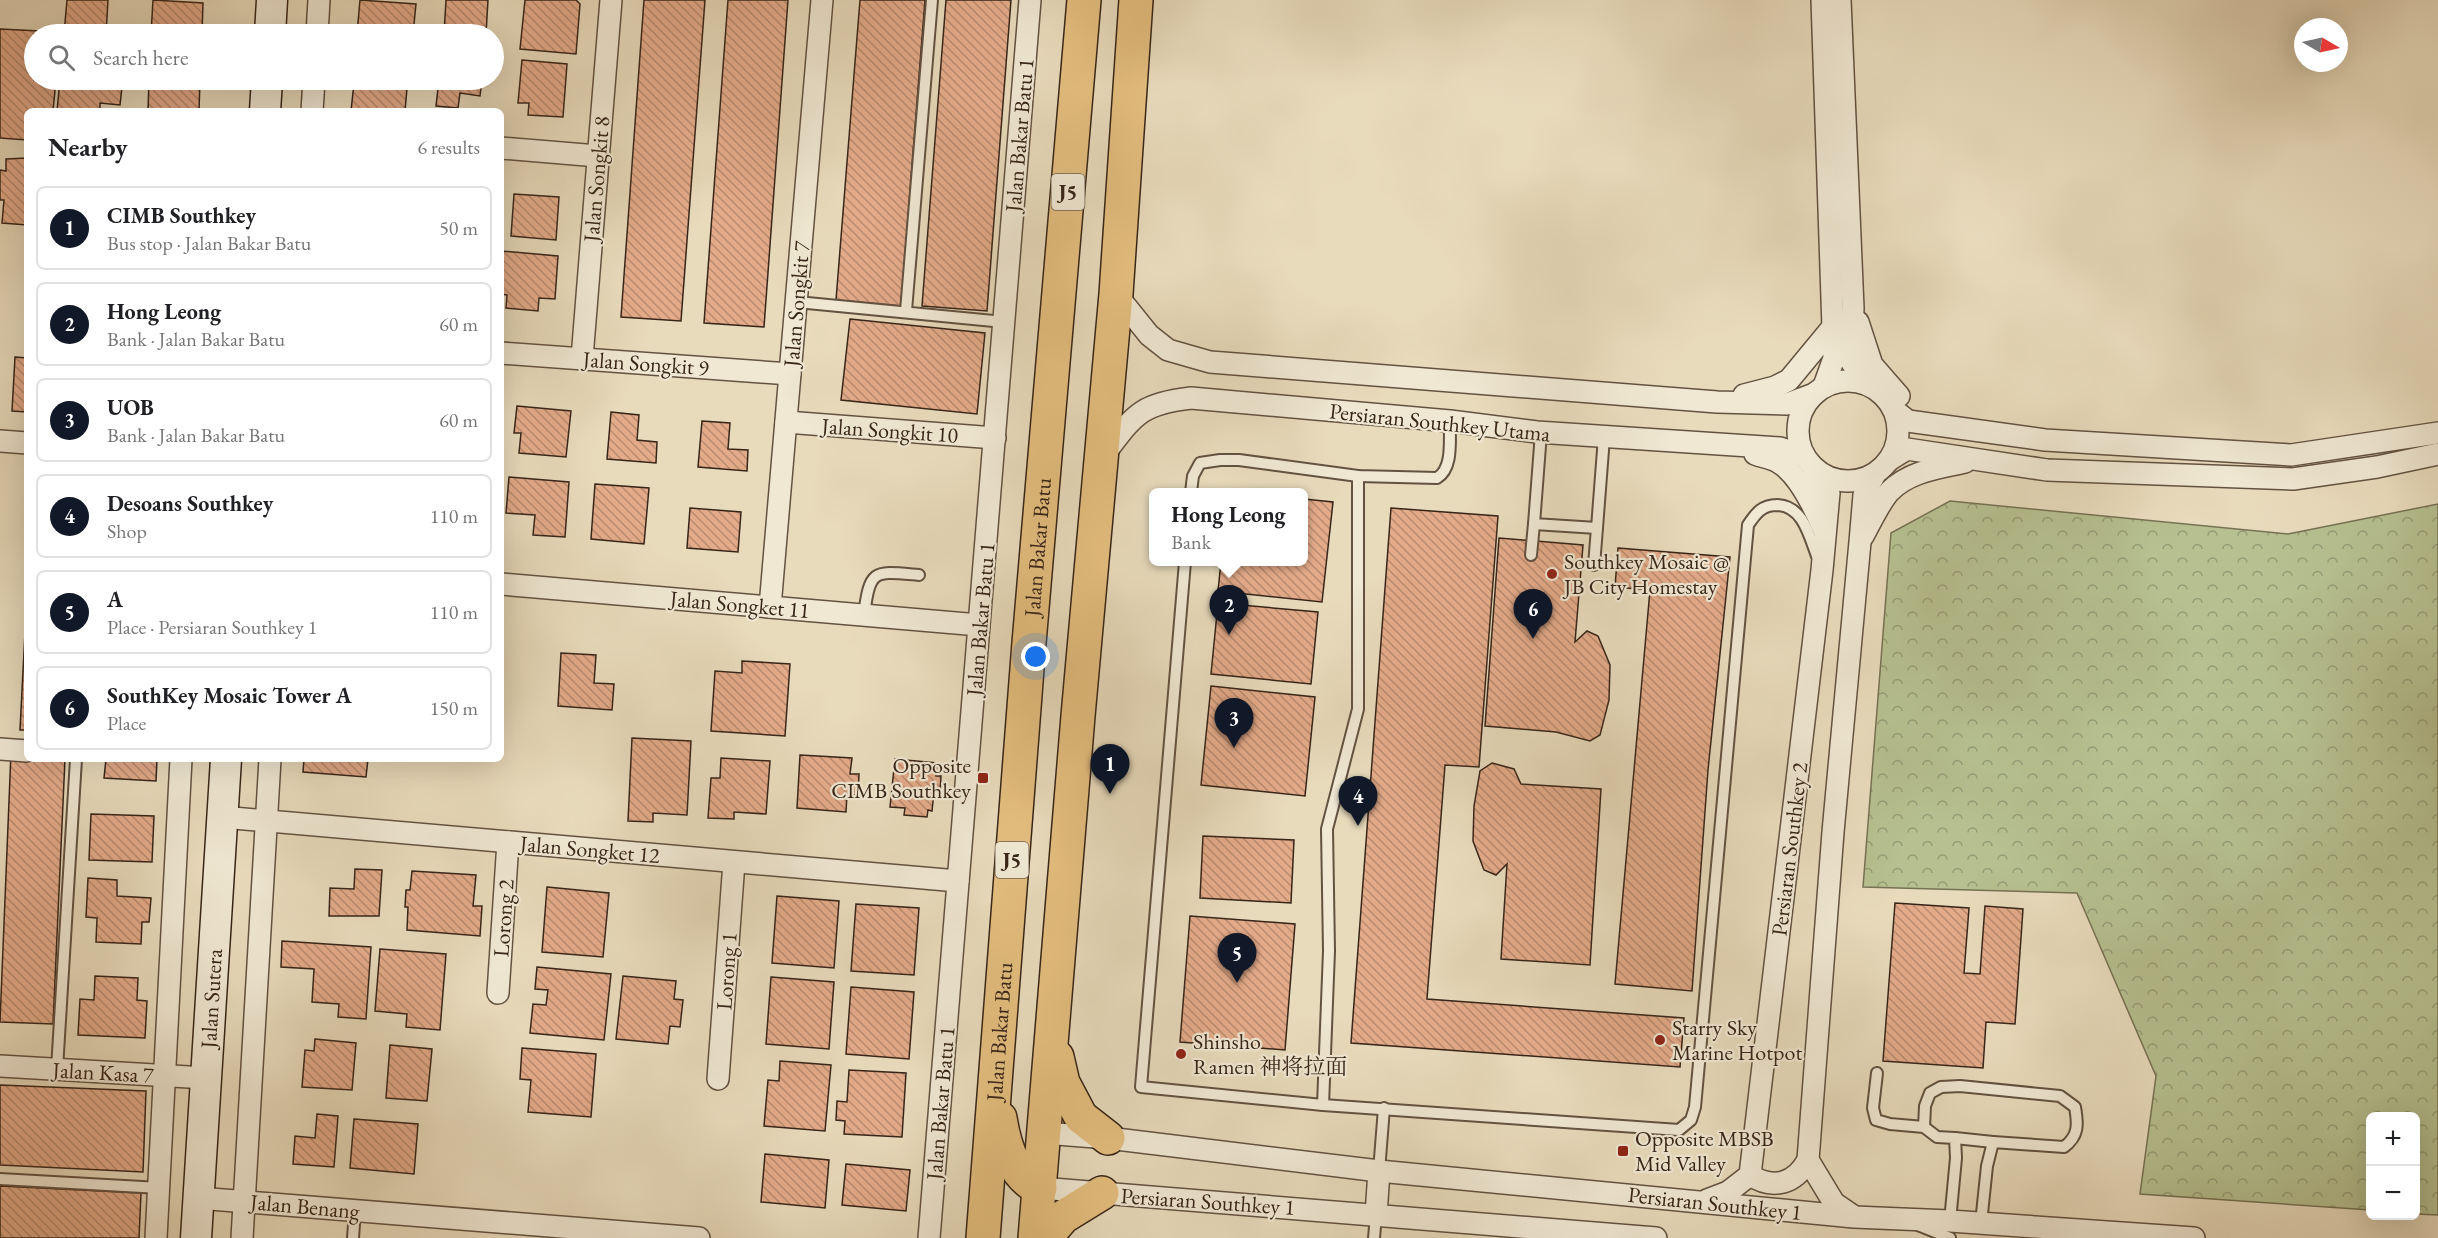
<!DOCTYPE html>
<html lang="en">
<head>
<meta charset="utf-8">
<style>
	:root { --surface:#fff; --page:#f6f6f6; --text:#202124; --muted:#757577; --line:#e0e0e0; --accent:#111827 }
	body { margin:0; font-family:"EB Garamond","Noto Serif SC",serif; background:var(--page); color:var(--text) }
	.controls { position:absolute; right:18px; bottom:18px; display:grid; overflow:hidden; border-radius:9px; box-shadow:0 6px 24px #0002 }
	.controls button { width:54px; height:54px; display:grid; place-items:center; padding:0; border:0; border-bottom:2px solid var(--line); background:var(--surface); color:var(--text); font:30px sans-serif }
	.compass { position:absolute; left:2294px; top:18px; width:54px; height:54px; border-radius:50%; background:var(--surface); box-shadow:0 6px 24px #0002; rotate:99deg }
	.you { position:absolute; left:1036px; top:657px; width:21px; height:21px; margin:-15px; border:4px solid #fff; border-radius:50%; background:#1a73e8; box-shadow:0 0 0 9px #1a73e833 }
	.badge { display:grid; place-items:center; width:39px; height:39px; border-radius:50%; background:var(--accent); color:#fff; font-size:20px; font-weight:700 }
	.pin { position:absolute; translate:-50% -50px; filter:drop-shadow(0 2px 3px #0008) }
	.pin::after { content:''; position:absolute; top:32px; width:21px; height:18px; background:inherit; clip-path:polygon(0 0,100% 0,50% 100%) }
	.popup { position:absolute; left:1149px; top:488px; width:159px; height:78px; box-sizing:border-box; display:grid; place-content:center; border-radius:9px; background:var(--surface); filter:drop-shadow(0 2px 4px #0005); font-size:20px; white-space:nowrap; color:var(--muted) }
	.popup b { font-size:22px; color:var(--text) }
	.popup::after { content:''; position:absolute; left:50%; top:100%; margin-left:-12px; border:12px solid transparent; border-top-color:var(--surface) }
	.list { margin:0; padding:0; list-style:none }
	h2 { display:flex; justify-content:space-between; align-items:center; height:78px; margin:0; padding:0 24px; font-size:26px }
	h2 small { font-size:20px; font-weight:400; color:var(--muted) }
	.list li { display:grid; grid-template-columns:39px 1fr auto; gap:18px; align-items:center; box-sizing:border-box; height:84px; margin:0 12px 12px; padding:0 12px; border:2px solid var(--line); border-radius:9px }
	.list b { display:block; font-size:22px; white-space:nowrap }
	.list p { margin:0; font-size:20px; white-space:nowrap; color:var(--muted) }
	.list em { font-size:20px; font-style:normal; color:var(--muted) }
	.icon { flex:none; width:33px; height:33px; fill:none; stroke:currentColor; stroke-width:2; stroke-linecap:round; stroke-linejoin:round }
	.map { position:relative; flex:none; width:2438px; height:1238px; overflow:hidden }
	.search { position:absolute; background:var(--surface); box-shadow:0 6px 24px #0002; left:24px; top:24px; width:480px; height:66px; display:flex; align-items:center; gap:15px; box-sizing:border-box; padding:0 21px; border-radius:33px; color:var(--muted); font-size:22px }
	.panel { position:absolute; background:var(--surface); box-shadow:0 6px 24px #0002; left:24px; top:108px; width:480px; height:654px; border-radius:9px }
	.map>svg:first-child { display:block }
	.forest { fill:url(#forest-crowns); stroke:#767254; stroke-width:1.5 }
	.building { fill:url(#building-back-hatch); stroke:#372518; stroke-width:1.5 }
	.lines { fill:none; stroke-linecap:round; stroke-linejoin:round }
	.lane-casing { stroke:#635241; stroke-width:14 }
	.street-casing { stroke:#635241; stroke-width:24 }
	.secondary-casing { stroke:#372518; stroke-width:33 }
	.primary-casing { stroke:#372518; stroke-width:36 }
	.lane { stroke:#f0e8d3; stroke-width:10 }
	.street { stroke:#f0e8d3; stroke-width:21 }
	.secondary { stroke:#f0e8d3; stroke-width:30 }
	.primary { stroke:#e4be7e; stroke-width:33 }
	.poi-dot { fill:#8f2418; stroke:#f0e8d3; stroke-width:2 }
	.labels { text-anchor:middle; stroke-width:4.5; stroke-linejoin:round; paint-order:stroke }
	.shield { fill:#f0e8d3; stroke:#6e6050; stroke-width:1.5 }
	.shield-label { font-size:21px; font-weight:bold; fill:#372518 }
	.street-label { font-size:22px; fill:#372518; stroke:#f0e8d3 }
	.poi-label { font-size:22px; fill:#372518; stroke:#f0e8d3; text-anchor:start }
</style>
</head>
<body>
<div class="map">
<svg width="2438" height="1238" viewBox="0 0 2438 1238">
	<defs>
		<pattern id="forest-crowns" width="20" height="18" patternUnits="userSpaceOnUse" patternTransform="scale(1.5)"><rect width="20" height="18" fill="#b6c090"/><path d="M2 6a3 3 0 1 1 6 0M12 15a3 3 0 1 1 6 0" fill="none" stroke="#959c75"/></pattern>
		<pattern id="building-back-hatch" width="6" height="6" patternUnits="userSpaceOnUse" patternTransform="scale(1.5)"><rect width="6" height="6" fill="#e4ab8a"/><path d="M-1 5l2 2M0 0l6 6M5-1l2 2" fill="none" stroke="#ba8b70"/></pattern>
	</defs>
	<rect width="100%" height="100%" fill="#e8dbbc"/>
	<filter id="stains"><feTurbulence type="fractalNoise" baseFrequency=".00333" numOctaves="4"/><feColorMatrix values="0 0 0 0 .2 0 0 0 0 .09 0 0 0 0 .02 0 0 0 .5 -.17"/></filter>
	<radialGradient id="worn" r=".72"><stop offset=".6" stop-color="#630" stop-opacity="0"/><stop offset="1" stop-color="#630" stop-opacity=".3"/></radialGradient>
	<path class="forest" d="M 1950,501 L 2288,534 L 2438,504 L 2438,1215 L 2416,1214 L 2416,1116 L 2370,1116 L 2370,1210 L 2140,1194 L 2156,1076 L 2077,893 L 1863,887 L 1891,533 Z"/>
	<g class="building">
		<path d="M 67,0 L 108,0 L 106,34 L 64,34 Z"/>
		<path d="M 153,0 L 203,3 L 202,34 L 151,34 Z"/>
		<path d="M 360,0 L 416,4 L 413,34 L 357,34 Z"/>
		<path d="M 446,0 L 488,0 L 486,34 L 444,34 Z"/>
		<path d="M 525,0 L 576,0 L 580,4 L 576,54 L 520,49 Z"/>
		<path d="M 644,0 L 705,0 L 681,321 L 621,317 Z"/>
		<path d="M 728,0 L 788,0 L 764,327 L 704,323 Z"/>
		<path d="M 860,0 L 925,0 L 901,306 L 836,300 Z"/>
		<path d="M 946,0 L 1011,0 L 987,311 L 922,306 Z"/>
		<path d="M 0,29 L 60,32 L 60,34 L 34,34 L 34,80 L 56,80 L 53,111 L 27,111 L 27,140 L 0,138 Z"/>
		<path d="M 522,60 L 567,64 L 563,117 L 528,115 L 529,103 L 518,103 Z"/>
		<path d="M 60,80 L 103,80 L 102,85 L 122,87 L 120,105 L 100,103 L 100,111 L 57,111 Z"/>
		<path d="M 149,80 L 200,80 L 199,111 L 148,111 Z"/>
		<path d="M 439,80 L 482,80 L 480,96 L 460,93 L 458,108 L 436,106 Z"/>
		<path d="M 354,83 L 407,88 L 405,111 L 351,111 Z"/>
		<path d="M 27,158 L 27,225 L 2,223 L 4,200 L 0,200 L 0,170 L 6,171 L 6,159 Z"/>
		<path d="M 514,194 L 559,197 L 556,240 L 511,236 Z"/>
		<path d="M 501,251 L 558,256 L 555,299 L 539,298 L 538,311 L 506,308 L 507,295 L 501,294 Z"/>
		<path d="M 850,319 L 985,333 L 977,414 L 841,400 Z"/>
		<path d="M 15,357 L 27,358 L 27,412 L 12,411 Z"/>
		<path d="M 517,406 L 571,411 L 566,457 L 519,453 L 521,433 L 514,433 Z"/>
		<path d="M 611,412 L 639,415 L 637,440 L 657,442 L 656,463 L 607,459 Z"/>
		<path d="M 702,421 L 730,423 L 728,449 L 748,450 L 747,471 L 698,467 Z"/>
		<path d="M 509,477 L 569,482 L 565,537 L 533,535 L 535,515 L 506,513 Z"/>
		<path d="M 595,484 L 649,488 L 644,544 L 591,539 Z"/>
		<path d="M 1304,499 L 1333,502 L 1322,602 L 1218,591 L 1221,562 L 1304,562 Z"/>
		<path d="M 690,508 L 741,512 L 738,552 L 687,548 Z"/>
		<path d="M 1391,508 L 1498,516 L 1479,767 L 1445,765 L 1427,999 L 1684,1018 L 1680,1067 L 1351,1043 Z"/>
		<path d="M 1499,538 L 1583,545 L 1575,642 L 1587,631 L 1598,636 L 1610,665 L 1609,700 L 1600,735 L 1590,741 L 1556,732 L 1485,726 Z"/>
		<path d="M 1618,548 L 1730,557 L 1708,770 L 1692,991 L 1615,984 L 1650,590 L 1615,587 Z"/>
		<path d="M 27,593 L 27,730 L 20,730 Z"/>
		<path d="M 1218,603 L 1318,612 L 1311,684 L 1211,674 Z"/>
		<path d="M 561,653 L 596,655 L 594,683 L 614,684 L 612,710 L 558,706 Z"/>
		<path d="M 742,661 L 790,664 L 785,736 L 711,731 L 715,671 L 742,673 Z"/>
		<path d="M 1211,686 L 1315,697 L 1305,796 L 1201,785 Z"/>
		<path d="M 632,738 L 691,741 L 687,815 L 653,813 L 653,822 L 628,821 Z"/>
		<path d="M 11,752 L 27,759 L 65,759 L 53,1024 L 0,1022 Z"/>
		<path d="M 800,755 L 852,758 L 850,774 L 859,774 L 858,795 L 847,794 L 846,812 L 797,808 Z"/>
		<path d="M 721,758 L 770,761 L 766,814 L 734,812 L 734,819 L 708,818 L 711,778 L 720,778 Z"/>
		<path d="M 106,759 L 157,759 L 156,781 L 104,778 Z"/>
		<path d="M 304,759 L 368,759 L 366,777 L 303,772 Z"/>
		<path d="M 895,759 L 937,763 L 936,776 L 941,776 L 940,793 L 934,792 L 932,811 L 928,810 L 927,817 L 904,815 L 905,808 L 890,807 Z"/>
		<path d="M 1492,763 L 1514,769 L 1521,784 L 1601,789 L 1590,965 L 1501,959 L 1507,864 L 1496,875 L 1484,870 L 1473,841 L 1474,806 L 1480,771 Z"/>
		<path d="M 91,814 L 154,816 L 152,862 L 89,860 Z"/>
		<path d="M 1203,836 L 1294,840 L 1291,903 L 1200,898 Z"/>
		<path d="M 355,869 L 382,870 L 379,916 L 329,916 L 330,888 L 354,889 Z"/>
		<path d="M 412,871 L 476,875 L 473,906 L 482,906 L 480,936 L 407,930 L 408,907 L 405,907 L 406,890 L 410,890 Z"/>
		<path d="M 88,878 L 117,880 L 117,896 L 151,898 L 149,922 L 142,922 L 141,944 L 96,942 L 97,918 L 86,917 Z"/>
		<path d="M 547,887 L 609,893 L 603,957 L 542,952 Z"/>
		<path d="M 777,896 L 839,901 L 834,968 L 772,963 Z"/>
		<path d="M 1895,903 L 1969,908 L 1964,973 L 1980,974 L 1985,906 L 2023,909 L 2015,1024 L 1986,1022 L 1983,1068 L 1883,1061 Z"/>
		<path d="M 856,904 L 919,908 L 914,975 L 851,971 Z"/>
		<path d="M 1190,916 L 1295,924 L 1285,1050 L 1180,1042 Z"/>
		<path d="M 282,941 L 371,947 L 366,1019 L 338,1017 L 339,1004 L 312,1002 L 314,969 L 281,967 Z"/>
		<path d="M 380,949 L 446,954 L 440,1030 L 406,1027 L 407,1014 L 375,1011 Z"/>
		<path d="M 537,967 L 611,974 L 604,1040 L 530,1033 L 533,1004 L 546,1005 L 548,990 L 535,989 Z"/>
		<path d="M 95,976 L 138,978 L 137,1000 L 147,1001 L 145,1038 L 78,1035 L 80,999 L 94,1000 Z"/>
		<path d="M 623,976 L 676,981 L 674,999 L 683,1000 L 680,1027 L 670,1026 L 668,1044 L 616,1039 Z"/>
		<path d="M 771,977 L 834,982 L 829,1049 L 766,1044 Z"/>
		<path d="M 851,987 L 914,992 L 909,1059 L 846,1054 Z"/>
		<path d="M 315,1039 L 356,1043 L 352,1090 L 302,1087 L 305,1050 L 314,1051 Z"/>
		<path d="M 390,1045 L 432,1049 L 427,1101 L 386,1098 Z"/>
		<path d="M 522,1048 L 596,1054 L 591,1117 L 528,1112 L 531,1080 L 520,1079 Z"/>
		<path d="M 780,1061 L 831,1065 L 825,1131 L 764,1126 L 768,1080 L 779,1081 Z"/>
		<path d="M 849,1070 L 906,1073 L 902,1137 L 844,1134 L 845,1121 L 836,1120 L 837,1101 L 847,1102 Z"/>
		<path d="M 0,1085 L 146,1091 L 143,1172 L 0,1165 Z"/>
		<path d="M 317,1114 L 338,1116 L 334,1167 L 293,1164 L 295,1136 L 315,1138 Z"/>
		<path d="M 354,1119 L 418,1124 L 414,1174 L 350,1168 Z"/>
		<path d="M 765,1154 L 829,1160 L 825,1208 L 761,1202 Z"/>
		<path d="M 846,1164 L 910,1170 L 906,1211 L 842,1205 Z"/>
		<path d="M 0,1186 L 141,1193 L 139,1238 L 0,1238 Z"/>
	</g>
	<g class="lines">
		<g class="lane-casing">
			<g id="lane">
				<path d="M 797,302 L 1004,322"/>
				<path d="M 906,311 L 932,0"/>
				<path d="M 1541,433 L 1534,524 L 1597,528 L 1604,437"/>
				<path d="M 1191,492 L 1193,476 L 1200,463 L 1220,460 L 1239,460 L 1358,476 L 1437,478 C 1454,468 1449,438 1450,421"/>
				<path d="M 1531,555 L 1534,524"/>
				<path d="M 1185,562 L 1141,1087 L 1323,1105 L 1679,1130 L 1691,1120 L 1695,1107 L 1748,525 C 1756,513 1762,505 1777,505 C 1805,506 1810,540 1819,561"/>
				<path d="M 1594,565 L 1597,528"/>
				<path d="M 864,615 C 870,568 874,571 919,575"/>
				<path d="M 57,1069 L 76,759"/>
				<path d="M 1877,1073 L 1873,1108 L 1876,1120 L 1890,1124 L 1924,1127 L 1937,1137 L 1955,1138 L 1956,1158 L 1950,1221"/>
				<path d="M 1323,1105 L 1329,951 L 1327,829 L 1358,709 L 1358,476"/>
				<path d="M 1924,1127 L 1925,1106 L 1930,1093 L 1941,1087 L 1960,1086 L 2060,1096 L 2075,1107 C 2078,1124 2079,1136 2064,1147 L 1993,1142 L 1987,1166 L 1981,1223"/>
				<path d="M 1955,1138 L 1993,1142"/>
				<path d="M 1379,1171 L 1384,1108"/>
				<path d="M 0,1179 L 160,1188"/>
				<path d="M 1918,1225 L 1950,1238"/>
				<path d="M 353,1238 L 355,1210"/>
				<path d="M 1374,1238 L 1376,1215"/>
			</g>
		</g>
		<g class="street-casing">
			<g id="street">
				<path d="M 1822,0 L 1834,358 L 1824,386"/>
				<path d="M 1840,0 L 1853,308 L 1851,361 L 1865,383"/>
				<path d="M 317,34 L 319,0"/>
				<path d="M 312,111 L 314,80"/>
				<path d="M 501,148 L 598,156"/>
				<path d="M 1116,294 L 1149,335 L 1168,350 L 1210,362 L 1717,402 L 1787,404 L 1814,394"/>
				<path d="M 1858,322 L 1872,365 L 1899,396"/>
				<path d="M 501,353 L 790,374"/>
				<path d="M 582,358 L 611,0"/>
				<circle cx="1848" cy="431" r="50"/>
				<path d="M 1744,395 L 1775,387 L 1789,380 L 1832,328"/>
				<path d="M 1894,410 L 1908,421 L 2045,440 L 2291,455 L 2438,433"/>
				<path d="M 786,422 L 995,438"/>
				<path d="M 0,441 L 27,443"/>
				<path d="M 1755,454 C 1762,457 1772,458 1778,462 C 1798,473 1815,509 1824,530"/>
				<path d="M 1102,457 C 1134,416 1138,404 1191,398 L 1450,421 L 1537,432 L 1780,448 L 1804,456"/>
				<path d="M 1889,460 L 1907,449 L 2047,470 L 2293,479 L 2377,467 L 2438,454"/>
				<path d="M 1863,536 C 1871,522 1879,503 1890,491 C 1910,471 1939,468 1965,462"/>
				<path d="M 501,584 L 979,625"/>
				<path d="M 770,607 L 822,0"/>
				<path d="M 0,749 L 27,751"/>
				<path d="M 222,817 L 958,881"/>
				<path d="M 498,993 L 508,842"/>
				<path d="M 0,1066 L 206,1078"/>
				<path d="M 718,1079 L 734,862"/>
				<path d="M 1044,1133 L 1108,1138 L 1379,1171 L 1854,1217 L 1950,1221 L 2194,1238"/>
				<path d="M 1750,1175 C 1773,1190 1795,1184 1808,1160"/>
				<path d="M 1040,1188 L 1656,1238"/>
				<path d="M 198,1198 L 699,1238"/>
				<path d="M 1707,1200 L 1728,1192 L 1750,1175 L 1822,570 L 1829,493 L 1814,469"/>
				<path d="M 1376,1215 L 1379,1171"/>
				<path d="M 1853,1216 L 1834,1203 L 1808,1160 L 1833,832 L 1860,542 L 1864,495 L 1875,474"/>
				<path d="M 156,1238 L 181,759"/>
				<path d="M 242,1238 L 270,759"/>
				<path d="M 929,1238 L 1030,0"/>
			</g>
		</g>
		<g class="secondary-casing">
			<g id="secondary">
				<path d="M 270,34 L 272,0"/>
				<path d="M 265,111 L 267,80"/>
				<path id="s1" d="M 196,1238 L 226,759"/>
			</g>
		</g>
		<g class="primary-casing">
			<g id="primary">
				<path d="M 1057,1057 L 1063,1083 L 1081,1117 L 1108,1138"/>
				<path d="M 1000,1118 C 1004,1143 1013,1178 1040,1188"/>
				<path id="s2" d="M 983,1238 L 1029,643 L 1084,0"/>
				<path d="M 1035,1238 L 1078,716 L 1116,294 L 1136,0"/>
				<path d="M 1045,1238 L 1063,1217 L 1102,1193"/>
			</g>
		</g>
		<use href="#lane" class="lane"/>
		<use href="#street" class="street"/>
		<use href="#secondary" class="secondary"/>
		<use href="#primary" class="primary"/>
	</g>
	<g class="poi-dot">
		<circle cx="1552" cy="574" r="6"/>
		<rect x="977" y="772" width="12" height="12" rx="3"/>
		<circle cx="1660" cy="1040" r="6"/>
		<circle cx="1181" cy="1054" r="6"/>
		<rect x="1617" y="1145" width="12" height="12" rx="3"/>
	</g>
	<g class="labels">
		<g class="shield">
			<rect x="1051.5" y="174" width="33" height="36" rx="4.5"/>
			<rect x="995.5" y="842" width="33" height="36" rx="4.5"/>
		</g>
		<g class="shield-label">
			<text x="1068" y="199">J5</text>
			<text x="1012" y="867">J5</text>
		</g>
		<g class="street-label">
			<text transform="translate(1019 135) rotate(-85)" y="8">Jalan Bakar Batu 1</text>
			<text transform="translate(596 179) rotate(-85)" y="8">Jalan Songkit 8</text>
			<text transform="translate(796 304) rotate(-85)" y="8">Jalan Songkit 7</text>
			<text transform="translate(646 363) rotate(4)" y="8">Jalan Songkit 9</text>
			<text transform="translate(1440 422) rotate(6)" y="8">Persiaran Southkey Utama</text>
			<text transform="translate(890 430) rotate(4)" y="8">Jalan Songkit 10</text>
			<text dy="8" stroke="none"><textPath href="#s2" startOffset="693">Jalan Bakar Batu</textPath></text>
			<text transform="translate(740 604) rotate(5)" y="8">Jalan Songket 11</text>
			<text transform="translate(980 619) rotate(-85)" y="8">Jalan Bakar Batu 1</text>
			<text transform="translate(590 849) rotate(5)" y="8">Jalan Songket 12</text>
			<text transform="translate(1789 849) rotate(-83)" y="8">Persiaran Southkey 2</text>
			<text transform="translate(503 918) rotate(-86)" y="8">Lorong 2</text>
			<text transform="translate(726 971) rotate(-86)" y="8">Lorong 1</text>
			<text dy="8" stroke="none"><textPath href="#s1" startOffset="240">Jalan Sutera</textPath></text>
			<text dy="8" stroke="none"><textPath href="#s2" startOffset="207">Jalan Bakar Batu</textPath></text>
			<text transform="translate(103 1072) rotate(3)" y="8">Jalan Kasa 7</text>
			<text transform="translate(940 1103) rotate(-85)" y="8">Jalan Bakar Batu 1</text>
			<text transform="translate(1208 1201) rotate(4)" y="8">Persiaran Southkey 1</text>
			<text transform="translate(1715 1203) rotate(6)" y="8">Persiaran Southkey 1</text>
			<text transform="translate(305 1206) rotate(5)" y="8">Jalan Benang</text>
		</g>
		<g class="poi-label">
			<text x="1564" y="569">Southkey Mosaic @<tspan x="1564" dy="25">JB City Homestay</tspan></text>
			<text x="971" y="773" text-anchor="end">Opposite<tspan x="971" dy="25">CIMB Southkey</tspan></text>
			<text x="1672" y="1035">Starry Sky<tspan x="1672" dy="25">Marine Hotpot</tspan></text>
			<text x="1193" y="1049">Shinsho<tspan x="1193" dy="25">Ramen 神将拉面</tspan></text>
			<text x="1635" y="1146">Opposite MBSB<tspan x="1635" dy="25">Mid Valley</tspan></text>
		</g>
	</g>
	<rect width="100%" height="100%" filter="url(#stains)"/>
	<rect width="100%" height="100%" fill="url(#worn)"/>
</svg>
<div class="controls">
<button>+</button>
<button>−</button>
</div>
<svg class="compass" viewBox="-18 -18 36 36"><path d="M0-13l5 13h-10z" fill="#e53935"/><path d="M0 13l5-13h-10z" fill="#757577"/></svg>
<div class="you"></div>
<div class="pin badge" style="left:1110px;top:794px">1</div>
<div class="pin badge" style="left:1229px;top:635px">2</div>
<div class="popup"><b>Hong Leong</b>Bank</div>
<div class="pin badge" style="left:1234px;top:748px">3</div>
<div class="pin badge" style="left:1358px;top:826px">4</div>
<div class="pin badge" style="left:1237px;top:983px">5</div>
<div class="pin badge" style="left:1533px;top:639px">6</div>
<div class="search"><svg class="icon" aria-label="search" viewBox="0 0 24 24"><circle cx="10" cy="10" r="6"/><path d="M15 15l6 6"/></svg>Search here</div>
<section class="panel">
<h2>Nearby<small>6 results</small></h2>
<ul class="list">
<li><span class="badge">1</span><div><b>CIMB Southkey</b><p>Bus stop · Jalan Bakar Batu</p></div><em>50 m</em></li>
<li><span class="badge">2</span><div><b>Hong Leong</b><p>Bank · Jalan Bakar Batu</p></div><em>60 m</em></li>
<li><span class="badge">3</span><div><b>UOB</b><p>Bank · Jalan Bakar Batu</p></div><em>60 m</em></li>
<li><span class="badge">4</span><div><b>Desoans Southkey</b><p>Shop</p></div><em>110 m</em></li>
<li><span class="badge">5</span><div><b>A</b><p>Place · Persiaran Southkey 1</p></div><em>110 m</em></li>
<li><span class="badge">6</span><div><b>SouthKey Mosaic Tower A</b><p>Place</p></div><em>150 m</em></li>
</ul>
</section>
</div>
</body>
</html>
